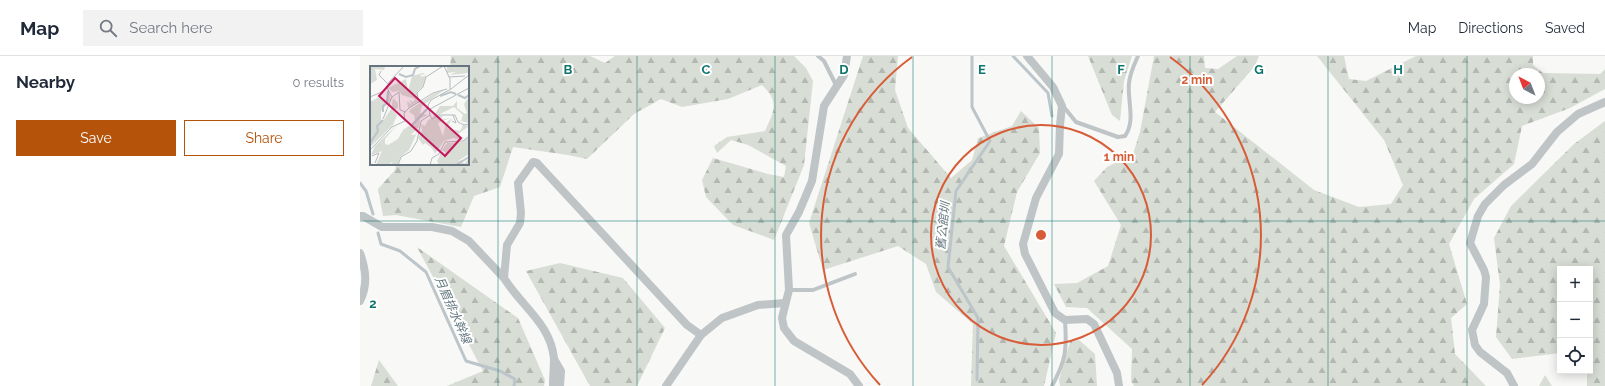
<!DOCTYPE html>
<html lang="en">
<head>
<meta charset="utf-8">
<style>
	:root { --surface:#fff; --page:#f2f2f3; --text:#1f2937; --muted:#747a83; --line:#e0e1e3; --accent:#b45309 }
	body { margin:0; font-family:Raleway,"Noto Sans TC",sans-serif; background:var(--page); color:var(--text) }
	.controls { position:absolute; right:12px; bottom:12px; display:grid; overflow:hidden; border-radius:0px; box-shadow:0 2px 10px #0003 }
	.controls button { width:36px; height:36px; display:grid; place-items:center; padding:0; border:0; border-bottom:1px solid var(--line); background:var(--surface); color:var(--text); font:20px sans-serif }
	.compass { position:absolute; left:1149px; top:12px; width:36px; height:36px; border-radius:50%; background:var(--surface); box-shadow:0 2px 10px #0003; rotate:318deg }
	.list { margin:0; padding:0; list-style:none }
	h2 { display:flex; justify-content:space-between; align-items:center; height:52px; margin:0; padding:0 16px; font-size:17px }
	h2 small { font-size:13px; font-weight:400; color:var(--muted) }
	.actions { display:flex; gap:8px; padding:12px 16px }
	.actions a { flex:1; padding:9px 0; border:1px solid var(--accent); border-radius:0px; text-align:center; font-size:14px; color:var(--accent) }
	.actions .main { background:var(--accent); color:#fff }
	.icon { flex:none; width:22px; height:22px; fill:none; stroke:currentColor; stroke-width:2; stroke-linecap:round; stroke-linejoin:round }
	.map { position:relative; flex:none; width:1245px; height:330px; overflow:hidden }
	header { display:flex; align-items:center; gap:24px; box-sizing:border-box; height:56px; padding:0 20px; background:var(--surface); border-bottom:1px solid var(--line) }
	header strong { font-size:19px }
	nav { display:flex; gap:22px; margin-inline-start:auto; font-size:14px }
	.search { width:280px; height:36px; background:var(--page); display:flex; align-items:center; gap:10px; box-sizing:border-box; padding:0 14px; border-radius:0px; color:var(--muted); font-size:15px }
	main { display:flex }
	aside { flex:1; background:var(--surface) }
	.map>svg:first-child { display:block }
	.forest { fill:url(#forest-firs); fill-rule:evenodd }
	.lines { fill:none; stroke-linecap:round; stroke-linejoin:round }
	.stream { stroke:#bbc5ca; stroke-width:3 }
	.service { stroke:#bfc4c7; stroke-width:4 }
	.minor { stroke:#bfc4c7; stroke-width:8 }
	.grid { fill:none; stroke:#0f766e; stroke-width:1; stroke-opacity:0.55 }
	.ring { fill:none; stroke:#d75c37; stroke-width:2 }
	.labels { text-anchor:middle; stroke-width:4; stroke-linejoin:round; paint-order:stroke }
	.water-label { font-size:12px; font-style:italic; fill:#657980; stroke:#fff }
	.inset-river { fill:none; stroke:#bbc5ca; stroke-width:2 }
	.inset-road { fill:none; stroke:#b4bbbf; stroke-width:1 }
	.view { fill:#c2185b; fill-opacity:0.15; stroke:#c2185b; stroke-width:2 }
	.inset-edge { fill:none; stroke:#65747f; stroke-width:2 }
	.grid-label { font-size:13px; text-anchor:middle; font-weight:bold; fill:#0f766e; stroke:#fff; stroke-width:4; stroke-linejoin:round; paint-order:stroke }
	.centre { fill:#d75c37; stroke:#fff; stroke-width:2 }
	.ring-label { font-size:12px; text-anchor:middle; font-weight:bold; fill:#d75c37; stroke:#fff; stroke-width:4; stroke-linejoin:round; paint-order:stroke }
</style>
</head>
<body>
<header>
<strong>Map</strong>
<div class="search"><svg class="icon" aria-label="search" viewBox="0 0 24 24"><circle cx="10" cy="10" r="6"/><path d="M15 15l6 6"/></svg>Search here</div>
<nav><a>Map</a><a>Directions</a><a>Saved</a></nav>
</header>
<main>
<aside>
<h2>Nearby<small>0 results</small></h2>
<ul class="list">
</ul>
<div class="actions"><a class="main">Save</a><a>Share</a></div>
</aside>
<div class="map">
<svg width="1245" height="330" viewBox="0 0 1245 330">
	<defs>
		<pattern id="forest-firs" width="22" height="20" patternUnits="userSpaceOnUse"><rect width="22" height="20" fill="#d8ddd5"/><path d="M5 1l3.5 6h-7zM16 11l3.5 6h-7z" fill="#b3b8b2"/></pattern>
	</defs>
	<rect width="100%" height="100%" fill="#f8f8f6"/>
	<g class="forest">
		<path d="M 91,0 L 230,0 L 245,7 L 255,0 L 434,0 L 446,12 L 453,25 L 444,109 L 414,184 L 373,169 L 346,141 L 342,124 L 353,102 L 408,118 L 424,121 L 426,110 L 388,89 L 371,84 L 357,97 L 354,90 L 367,81 L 405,75 C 414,55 420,46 402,29 L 368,43 L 322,51 L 301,43 L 274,58 L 227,103 L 208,99 L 153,91 L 140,131 L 114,140 L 101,171 L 36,159 L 23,160 L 18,133 L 35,114 L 36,108 L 108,108 L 108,11 L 90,11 Z"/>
		<path d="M 503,0 L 538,0 L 535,34 L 548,72 L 591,122 L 612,104 L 618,82 L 652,70 L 661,55 L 679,72 L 680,97 L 657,136 L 644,190 L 696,277 L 684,330 L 611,330 L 613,268 L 576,236 L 566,208 L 538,190 L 463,214 L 449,167 Z"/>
		<path d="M 728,0 L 772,0 L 764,25 L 760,65 L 752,59 Z"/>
		<path d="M 794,0 L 844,0 L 845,12 L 858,13 L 877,0 L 899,0 L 895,10 L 855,56 L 954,134 L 999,151 L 1031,148 L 1043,129 L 1024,84 L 957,0 L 984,0 L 989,23 L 1006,25 L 1056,0 L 1173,0 L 1173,9 L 1183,17 L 1240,18 L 1245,13 L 1245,33 L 1210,52 L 1162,70 L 1154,108 L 1114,143 L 1089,188 L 1107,248 L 1091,262 L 1095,298 L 1126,330 L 774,330 L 771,325 L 772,293 L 727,252 L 706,251 L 694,228 L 717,227 L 748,210 L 761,169 L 734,125 L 747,111 L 773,98 L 780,76 ZM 1155,18 L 1179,18 L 1179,42 L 1155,42 Z"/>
		<path d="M 1245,65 L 1245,330 L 1227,330 L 1227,315 L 1230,315 L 1230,213 L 1200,213 L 1200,297 L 1152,303 L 1136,281 L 1140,229 L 1134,182 L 1151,150 L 1214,88 Z"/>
		<path d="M 57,191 L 158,262 L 185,324 L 184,330 L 87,330 L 123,315 Z"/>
		<path d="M 200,207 L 263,222 L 305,272 L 277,330 L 230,330 L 166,215 Z"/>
		<path d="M 719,284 L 735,298 L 737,330 L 700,330 L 699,324 L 710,286 Z"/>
		<path d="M 19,304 L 38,330 L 11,330 Z"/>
		<path d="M 1185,319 L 1192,330 L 1179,330 Z"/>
	</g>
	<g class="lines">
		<g class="stream">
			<path d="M 612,0 L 612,51 L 630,85 L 596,135 L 588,211 L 618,262 L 617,324"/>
			<path d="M 653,0 L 688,37 L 692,60"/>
			<path d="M 0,127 L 6,135 L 13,158"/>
			<path d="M 18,177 L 21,188 L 40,195 L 66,216 L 106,305 L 140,315 L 155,323 L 154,330"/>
		</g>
		<g class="service">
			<path d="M 458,0 L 464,5 L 477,31"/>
			<path d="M 703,50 L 716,66 L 758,81 L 765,80 C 776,65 767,44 769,27 C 770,17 774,9 778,0"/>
			<path d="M 429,234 L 453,234 L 495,218"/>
			<path d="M 692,330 C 706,304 707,294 705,264"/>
		</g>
		<g class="minor">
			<path d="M 487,0 L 484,19 L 464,50 L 452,125 L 439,156 L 426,179 L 429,234 L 422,262 L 424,272 L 434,285 L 490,318 L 499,330"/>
			<path d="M 667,0 L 693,31 L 702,50 L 700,69 L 699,98 L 676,142 L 663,188 L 665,198 L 695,257 L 705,264 L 727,263 L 734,268 L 757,317 L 759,330"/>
			<path d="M 0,160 L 3,160 L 22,171 L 72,171 L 92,175 L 109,185 L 144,222 L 147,189 L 160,167 L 161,157 L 158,127 L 173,106 L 177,107 L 327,269 L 341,279 L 362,262 L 398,249 L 425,247"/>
			<path d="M 0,197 C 6,214 8,229 0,245"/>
			<path d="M 144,222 C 161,250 190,267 194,302 C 194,311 193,321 193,330"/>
			<path d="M 194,303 L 201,315 L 200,330"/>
			<path d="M 306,330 L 341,279"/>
			<path d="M 1154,330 L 1147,317 L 1120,296 L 1115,289 L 1112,274 L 1124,248 L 1126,221 L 1124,214 L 1110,187 L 1118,160 L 1125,148 L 1144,129 L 1172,108 L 1197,76 L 1218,58 L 1245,46"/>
		</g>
	</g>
	<path class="grid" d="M 138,0 L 138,330M 277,0 L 277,330M 415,0 L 415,330M 553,0 L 553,330M 692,0 L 692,330M 830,0 L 830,330M 968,0 L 968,330M 1107,0 L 1107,330M 0,165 L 1245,165"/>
	<g class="ring">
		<circle cx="681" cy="179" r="110"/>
		<path d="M520 329A220 220 0 0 1 552 1M810 1A220 220 0 0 1 842 329"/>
	</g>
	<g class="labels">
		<g class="water-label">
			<text transform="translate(583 170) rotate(-84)" y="4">舊公館圳</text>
			<text transform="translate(93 254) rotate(66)" y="4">月眉排水幹線</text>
		</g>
	</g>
	<g transform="translate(10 10)">
		<rect width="99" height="99" fill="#f8f8f6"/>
		<path d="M 0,0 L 15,1 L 14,4 L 5,3 L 7,14 L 0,18 ZM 77,0 L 99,0 L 99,7 L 80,9 L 86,6 L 77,7 ZM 53,7 L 55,8 L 50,9 L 52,11 L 56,9 L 53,20 L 47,26 L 48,36 L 38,42 L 37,35 L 42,39 L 39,34 L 43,36 L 45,33 L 32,29 L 29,25 L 22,26 L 18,22 L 36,13 L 38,25 L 42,10 ZM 74,24 L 52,40 L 50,47 L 58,49 L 50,53 L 49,61 L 41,69 L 45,69 L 49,62 L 39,84 L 30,91 L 28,98 L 21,99 L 23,95 L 19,99 L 6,99 L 12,85 L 1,89 L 5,80 L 26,60 L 15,73 L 15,78 L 18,79 L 28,73 L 33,64 L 45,56 L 44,49 L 39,46 L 41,43 L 63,28 ZM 19,25 L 21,34 L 11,45 L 11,54 L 13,55 L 21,43 L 23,32 L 28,37 L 28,42 L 23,44 L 27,49 L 23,59 L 0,81 L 0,36 L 11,30 L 11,33 L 16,35 ZM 99,31 L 99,57 L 91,55 L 93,49 L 84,41 L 62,52 L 70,40 L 83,40 L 87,35 L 87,42 L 95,48 L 97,47 L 94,38 ZM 67,50 L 73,50 L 70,54 L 80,52 L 68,57 L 73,70 L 76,57 L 82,52 L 77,62 L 90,65 L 93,59 L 99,60 L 87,69 L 90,73 L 94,71 L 92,74 L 83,72 L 74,75 L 65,88 L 62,82 L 55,77 L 53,79 L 48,72 L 52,65 L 51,58 L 55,60 L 58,54 ZM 96,72 L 99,72 L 99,88 L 88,95 L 92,94 L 94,98 L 99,92 L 99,99 L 69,99 L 67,95 L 71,87 L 73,91 L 76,87 L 72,84 L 77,77 L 92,76 Z" fill="#d8ddd5"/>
		<path class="inset-river" d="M 29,8 L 36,11 L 43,9 L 45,3 L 50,0M 88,29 L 95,32 L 99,29M 70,30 L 81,26 L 86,28M 13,46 L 13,40 L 17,37 L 18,25M 42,59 L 58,42M 0,77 L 8,65 L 7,60 L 13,54M 86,99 L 99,91"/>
		<path class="inset-road" d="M 74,0 L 80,13 L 80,23M 11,5 L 9,9 L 18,18M 79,11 L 95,10M 16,20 L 22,31 L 29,26 L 30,44 L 36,46M 0,31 L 14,25 L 20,15 L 34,0M 49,37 L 47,27 L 53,21 L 56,11 L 73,0M 60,43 L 99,22M 60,49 L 62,53 L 69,49 L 85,49 L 88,56 L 94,59 L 99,58M 13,53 L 22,31M 82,55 L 86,57 L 83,49M 0,84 L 22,61 L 35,55 L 34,47 L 39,42 L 63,27 L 77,23M 2,90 L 9,87 L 5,97M 28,99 L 31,91 L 41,85 L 47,75 L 51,55 L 60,49 L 58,39 L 61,34 L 81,23 L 99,9M 60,99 L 62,92 L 69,88 L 75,76 L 93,75 L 99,70"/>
		<path class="view" d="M 25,12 L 91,72 L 75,90 L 9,30 Z"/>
		<rect width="99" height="99" class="inset-edge"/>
	</g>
	<g class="grid-label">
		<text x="208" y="18">B</text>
		<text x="346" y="18">C</text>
		<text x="484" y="18">D</text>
		<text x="622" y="18">E</text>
		<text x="761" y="18">F</text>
		<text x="899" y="18">G</text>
		<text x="1038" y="18">H</text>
		<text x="13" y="252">2</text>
	</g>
	<circle cx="681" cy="179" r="6" class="centre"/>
	<g class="ring-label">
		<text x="837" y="28">2 min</text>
		<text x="759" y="105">1 min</text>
	</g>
</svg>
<div class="controls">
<button>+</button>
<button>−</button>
<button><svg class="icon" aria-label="locate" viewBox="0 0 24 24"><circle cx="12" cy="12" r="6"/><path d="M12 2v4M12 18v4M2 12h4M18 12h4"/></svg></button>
</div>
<svg class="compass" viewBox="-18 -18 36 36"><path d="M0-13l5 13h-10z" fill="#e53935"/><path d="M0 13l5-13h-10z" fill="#747a83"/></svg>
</div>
</main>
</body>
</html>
